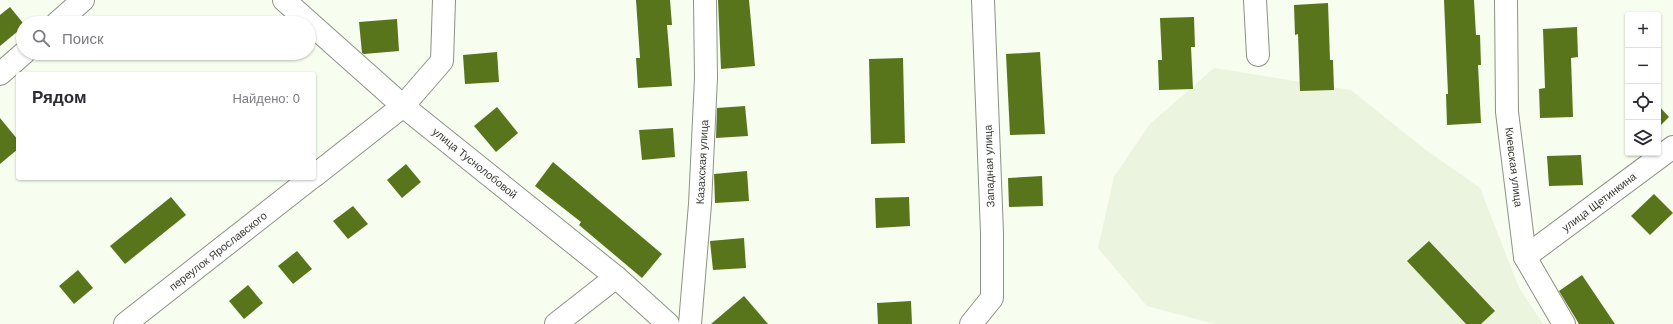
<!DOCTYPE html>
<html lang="ru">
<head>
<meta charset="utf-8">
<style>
	:root { --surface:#fff; --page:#f2f2f3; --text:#2b2b33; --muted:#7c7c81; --line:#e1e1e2 }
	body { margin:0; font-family:Arial,sans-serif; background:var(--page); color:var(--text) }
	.controls { position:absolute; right:12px; top:12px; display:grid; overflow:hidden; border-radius:4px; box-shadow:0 1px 3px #0004 }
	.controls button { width:36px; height:36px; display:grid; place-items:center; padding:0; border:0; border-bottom:1px solid var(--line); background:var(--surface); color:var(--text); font:20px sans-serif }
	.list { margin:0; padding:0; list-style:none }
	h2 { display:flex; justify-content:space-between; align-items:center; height:52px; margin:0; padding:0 16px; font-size:17px }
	h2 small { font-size:13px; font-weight:400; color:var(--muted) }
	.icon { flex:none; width:22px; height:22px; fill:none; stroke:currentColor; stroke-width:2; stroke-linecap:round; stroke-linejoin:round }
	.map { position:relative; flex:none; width:1673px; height:324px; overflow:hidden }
	.search { position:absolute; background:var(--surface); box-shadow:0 1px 3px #0004; left:16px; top:16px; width:300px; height:44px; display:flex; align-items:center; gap:10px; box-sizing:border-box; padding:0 14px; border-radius:22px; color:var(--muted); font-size:15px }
	.panel { position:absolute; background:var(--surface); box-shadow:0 1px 3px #0004; left:16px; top:72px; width:300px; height:108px; border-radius:4px }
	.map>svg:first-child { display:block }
	.built { fill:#ebf4df }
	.building { fill:#58751b }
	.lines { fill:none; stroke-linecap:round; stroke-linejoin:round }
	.minor-casing { stroke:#8c9285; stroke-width:24 }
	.minor { stroke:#fff; stroke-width:22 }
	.labels { text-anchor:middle; stroke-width:4; stroke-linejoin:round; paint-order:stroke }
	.street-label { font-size:11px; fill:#383b35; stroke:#fff }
</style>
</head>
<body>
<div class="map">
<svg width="1673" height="324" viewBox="0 0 1673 324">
	<rect width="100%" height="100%" fill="#f7fdef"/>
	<path class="built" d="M 1214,68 L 1351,90 L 1422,147 L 1480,188 L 1519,288 L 1543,324 L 1215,324 L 1147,306 L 1098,248 L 1114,177 L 1150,124 Z"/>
	<g class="building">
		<path d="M 636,0 L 670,0 L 672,25 L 667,25 L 672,86 L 638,88 L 636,58 L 640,58 Z"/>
		<path d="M 718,0 L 749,0 L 755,66 L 721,69 Z"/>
		<path d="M 1444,0 L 1474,0 L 1476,35 L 1480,35 L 1481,65 L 1478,65 L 1481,123 L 1447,125 L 1446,94 L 1448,94 Z"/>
		<path d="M 1328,3 L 1330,60 L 1333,60 L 1334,90 L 1300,91 L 1298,34 L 1295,35 L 1294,5 Z"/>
		<path d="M 10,7 L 23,23 L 23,27 L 0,46 L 0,15 Z"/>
		<path d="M 1194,17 L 1195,47 L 1191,47 L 1193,89 L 1159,90 L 1158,60 L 1162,60 L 1160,18 Z"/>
		<path d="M 397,19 L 399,51 L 364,54 L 362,53 L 359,22 Z"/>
		<path d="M 1577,27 L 1578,57 L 1571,58 L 1573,117 L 1540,118 L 1539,89 L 1545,88 L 1543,29 Z"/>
		<path d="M 497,52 L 499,82 L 465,84 L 463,55 Z"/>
		<path d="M 1040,52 L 1045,134 L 1010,135 L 1006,54 Z"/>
		<path d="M 903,58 L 905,143 L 871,144 L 869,59 Z"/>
		<path d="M 1658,105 L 1669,117 L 1658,128 Z"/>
		<path d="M 745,106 L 748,136 L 716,138 L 717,108 Z"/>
		<path d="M 497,107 L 518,133 L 496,152 L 474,126 Z"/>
		<path d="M 0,118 L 18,140 L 18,149 L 0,164 Z"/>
		<path d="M 673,128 L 675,157 L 642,160 L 639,130 Z"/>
		<path d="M 1581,155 L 1583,185 L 1549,186 L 1547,156 Z"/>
		<path d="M 553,162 L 662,254 L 642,278 L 579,225 L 581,222 L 535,186 Z"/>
		<path d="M 406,164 L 421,182 L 402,198 L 387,180 Z"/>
		<path d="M 747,171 L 749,201 L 715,203 L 714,174 Z"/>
		<path d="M 1042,176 L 1043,206 L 1009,207 L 1008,178 Z"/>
		<path d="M 1654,194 L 1673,213 L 1650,235 L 1631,216 Z"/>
		<path d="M 171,197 L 186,215 L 125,264 L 110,246 Z"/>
		<path d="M 909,197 L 910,226 L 876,228 L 875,198 Z"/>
		<path d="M 353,206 L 368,224 L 348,239 L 333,221 Z"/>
		<path d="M 744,238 L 746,268 L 713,270 L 710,241 Z"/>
		<path d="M 1429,241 L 1495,311 L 1481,324 L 1466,324 L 1407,261 Z"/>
		<path d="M 297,251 L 312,269 L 293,284 L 278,266 Z"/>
		<path d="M 78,270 L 93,288 L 74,304 L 59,286 Z"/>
		<path d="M 1582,275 L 1615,324 L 1579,324 L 1573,314 L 1559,291 Z"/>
		<path d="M 248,285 L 263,303 L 244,319 L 229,301 Z"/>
		<path d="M 744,296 L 768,324 L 711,324 Z"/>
		<path d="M 911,301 L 912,324 L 878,324 L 877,303 Z"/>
	</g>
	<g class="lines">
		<g class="minor-casing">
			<g id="minor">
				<path d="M 284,0 L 403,106 L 616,277 L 668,324"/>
				<path d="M 1255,0 L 1258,55"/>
				<path d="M 1506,0 L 1507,112 L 1525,257 L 1564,324"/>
				<path d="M 57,23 L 83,0"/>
				<path d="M 0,74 L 24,53"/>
				<path d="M 314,176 L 403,106 L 442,61 L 444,0"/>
				<path d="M 1525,257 L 1673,147"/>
				<path d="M 125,324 L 311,178"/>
				<path d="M 556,324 L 616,277"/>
				<path d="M 690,324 L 700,204 L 706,78 L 705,0"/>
				<path d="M 971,324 L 992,298 L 992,233 L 983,0"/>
			</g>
		</g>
		<use href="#minor" class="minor"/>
	</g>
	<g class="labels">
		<g class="street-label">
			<text transform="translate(702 162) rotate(-87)" y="4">Казахская улица</text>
			<text transform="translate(475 163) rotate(39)" y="4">улица Туснолобовой</text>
			<text transform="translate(989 166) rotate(-92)" y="4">Западная улица</text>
			<text transform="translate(1514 167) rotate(83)" y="4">Киевская улица</text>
			<text transform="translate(1599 202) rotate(-37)" y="4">улица Щетинкина</text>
			<text transform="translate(218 251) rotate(-38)" y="4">переулок Ярославского</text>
		</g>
	</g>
</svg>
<div class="controls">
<button>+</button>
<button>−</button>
<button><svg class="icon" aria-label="locate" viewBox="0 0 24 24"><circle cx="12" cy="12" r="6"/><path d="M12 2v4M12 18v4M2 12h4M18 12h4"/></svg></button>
<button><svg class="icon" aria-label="layers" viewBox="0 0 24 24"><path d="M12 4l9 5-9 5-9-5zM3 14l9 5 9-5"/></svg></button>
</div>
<div class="search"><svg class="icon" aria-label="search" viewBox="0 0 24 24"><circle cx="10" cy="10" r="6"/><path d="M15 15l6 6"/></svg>Поиск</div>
<section class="panel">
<h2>Рядом<small>Найдено: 0</small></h2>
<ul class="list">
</ul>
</section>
</div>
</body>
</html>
